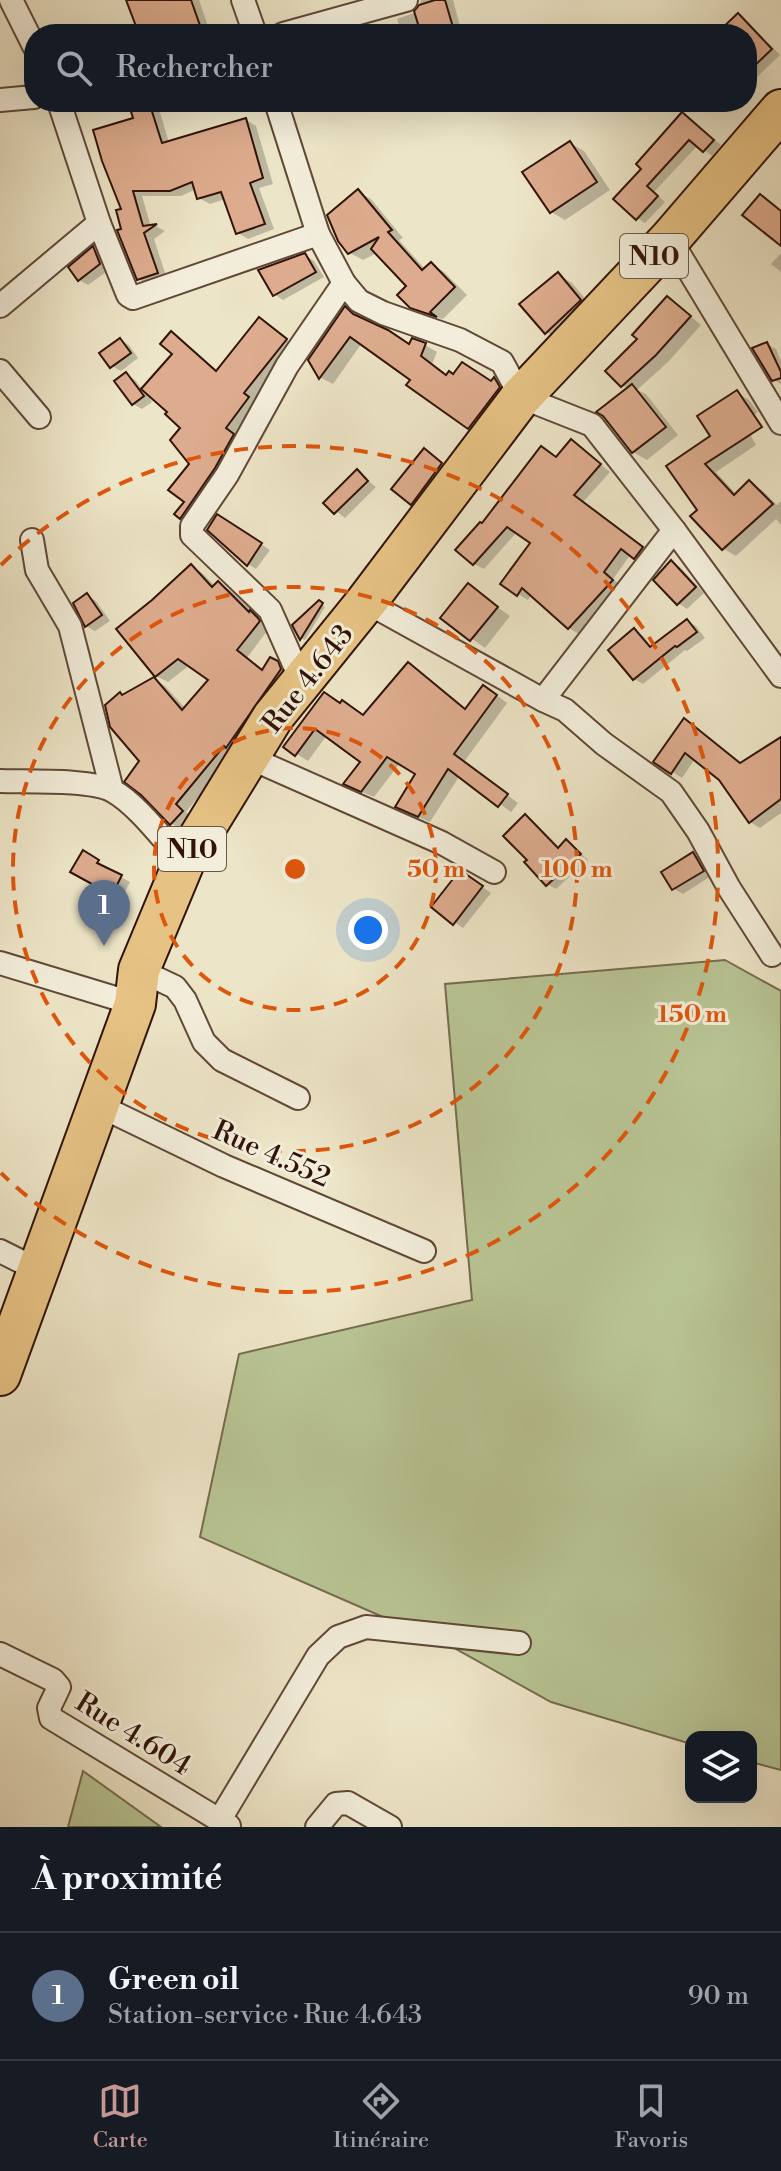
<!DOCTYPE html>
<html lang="fr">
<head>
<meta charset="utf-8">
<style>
	:root { --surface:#171b24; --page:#20242c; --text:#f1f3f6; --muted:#9ea1a6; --line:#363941; --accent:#c59692 }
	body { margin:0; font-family:"Libre Bodoni",serif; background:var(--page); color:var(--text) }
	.controls { position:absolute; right:24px; bottom:24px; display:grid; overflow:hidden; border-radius:16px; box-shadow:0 8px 32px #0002 }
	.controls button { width:72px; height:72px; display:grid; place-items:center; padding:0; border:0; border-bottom:2px solid var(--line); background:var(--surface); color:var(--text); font:40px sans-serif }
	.you { position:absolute; left:368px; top:930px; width:28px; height:28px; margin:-20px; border:6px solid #fff; border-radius:50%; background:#1a73e8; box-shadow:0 0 0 12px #1a73e833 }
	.badge { display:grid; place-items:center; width:52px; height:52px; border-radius:50%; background:var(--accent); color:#fff; font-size:26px; font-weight:700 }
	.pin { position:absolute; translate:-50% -66px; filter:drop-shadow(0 2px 4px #0008) }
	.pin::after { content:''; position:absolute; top:42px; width:28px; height:24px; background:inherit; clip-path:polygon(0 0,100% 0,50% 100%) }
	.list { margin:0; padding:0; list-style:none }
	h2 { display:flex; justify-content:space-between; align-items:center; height:104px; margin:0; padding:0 32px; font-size:34px }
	h2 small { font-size:26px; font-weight:400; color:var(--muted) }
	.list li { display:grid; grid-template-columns:52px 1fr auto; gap:24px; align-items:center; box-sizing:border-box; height:128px; padding:0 32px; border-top:2px solid var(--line) }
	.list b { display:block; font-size:30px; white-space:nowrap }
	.list p { margin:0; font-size:26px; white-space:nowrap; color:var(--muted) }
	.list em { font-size:26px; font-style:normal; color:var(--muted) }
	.icon { flex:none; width:44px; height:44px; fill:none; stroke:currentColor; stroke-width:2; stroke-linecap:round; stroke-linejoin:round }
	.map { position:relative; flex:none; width:781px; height:1827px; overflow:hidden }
	.search { position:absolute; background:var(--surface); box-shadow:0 8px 32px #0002; left:24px; right:24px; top:24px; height:88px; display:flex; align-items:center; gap:20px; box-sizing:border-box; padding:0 28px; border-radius:32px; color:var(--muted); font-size:30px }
	.sheet { height:232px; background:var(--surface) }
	nav { display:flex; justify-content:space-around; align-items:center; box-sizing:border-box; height:112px; border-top:2px solid var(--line); background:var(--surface); font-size:22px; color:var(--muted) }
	nav a { display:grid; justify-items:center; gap:4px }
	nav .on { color:var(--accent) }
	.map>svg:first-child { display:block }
	.green { fill:#b9c595; stroke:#756c4e; stroke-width:2 }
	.shadow { fill:#0003 }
	.building { fill:#ddac8e; stroke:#311307; stroke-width:2 }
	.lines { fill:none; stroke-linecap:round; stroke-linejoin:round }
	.street-casing { stroke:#604837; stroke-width:26 }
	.highway-casing { stroke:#311307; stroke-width:44 }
	.street { stroke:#f3eedb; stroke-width:22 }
	.highway { stroke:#e6c284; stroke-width:40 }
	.ring { fill:none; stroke:#df560c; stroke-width:4; stroke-dasharray:14 10 }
	.labels { text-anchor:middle; stroke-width:6; stroke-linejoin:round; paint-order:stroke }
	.shield { fill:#f3eedb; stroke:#6b5547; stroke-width:2 }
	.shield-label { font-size:26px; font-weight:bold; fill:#311307 }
	.street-label { font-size:28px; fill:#311307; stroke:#f3eedb }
	.centre { fill:#df560c; stroke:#f3eedb; stroke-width:4 }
	.ring-label { font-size:24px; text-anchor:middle; font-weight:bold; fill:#df560c; stroke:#f3eedb; stroke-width:6; stroke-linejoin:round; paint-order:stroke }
</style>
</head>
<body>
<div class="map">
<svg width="781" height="1827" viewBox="0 0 781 1827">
	<rect width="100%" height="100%" fill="#ede5c7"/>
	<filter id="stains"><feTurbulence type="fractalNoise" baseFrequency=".0025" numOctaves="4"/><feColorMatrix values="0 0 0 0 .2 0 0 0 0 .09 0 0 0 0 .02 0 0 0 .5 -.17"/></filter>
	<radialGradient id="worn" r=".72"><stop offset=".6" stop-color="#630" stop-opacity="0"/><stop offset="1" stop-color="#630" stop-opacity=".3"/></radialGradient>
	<g class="green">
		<path d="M 725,960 L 781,991 L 781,1770 L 751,1762 L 751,1737 L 691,1737 L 691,1744 L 551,1702 L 454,1648 L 200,1537 L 239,1354 L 472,1300 L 445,984 Z"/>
		<path d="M 83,1771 L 161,1827 L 68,1827 Z"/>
	</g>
	<g class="shadow">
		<path d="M 129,0 L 199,0 L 208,26 L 187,34 L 141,34 Z"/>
		<path d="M 421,0 L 453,0 L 462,34 L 402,34 L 397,19 L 417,12 Z"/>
		<path d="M 738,16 L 747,21 L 780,55 L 754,80 L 757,82 L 747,93 L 747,34 L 721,34 Z"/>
		<path d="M 84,102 L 101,102 L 91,106 Z"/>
		<path d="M 130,102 L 157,102 L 169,143 L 246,120 L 256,126 L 273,184 L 259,188 L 274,229 L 248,239 L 238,233 L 225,199 L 210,204 L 199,198 L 196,189 L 181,196 L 142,196 L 151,227 L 156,226 L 165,231 L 154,239 L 167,279 L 149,285 L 139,279 L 124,231 L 136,119 Z"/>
		<path d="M 682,115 L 721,145 L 712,156 L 698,145 L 654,192 L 665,202 L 645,223 L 637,218 L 644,169 Z"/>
		<path d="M 570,143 L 584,151 L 610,190 L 565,220 L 551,212 Z"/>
		<path d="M 358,192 L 371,199 L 403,238 L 399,240 L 426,270 L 431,264 L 444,272 L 467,295 L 443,319 L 425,314 L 411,306 L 409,286 L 377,253 L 363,260 L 350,253 Z"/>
		<path d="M 93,249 L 102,254 L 109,270 L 88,285 L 79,280 Z"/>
		<path d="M 781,253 L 781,272 L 771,264 Z"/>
		<path d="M 305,255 L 314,261 L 324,277 L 283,300 L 274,294 Z"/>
		<path d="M 558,275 L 572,283 L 594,309 L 560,340 L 546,332 Z"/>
		<path d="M 668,298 L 701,325 L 668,362 L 637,390 L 646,394 L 678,435 L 647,460 L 633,452 L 629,389 L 622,385 L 640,339 Z"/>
		<path d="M 346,309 L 411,346 L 425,345 L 437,352 L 432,364 L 448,376 L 492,383 L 495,379 L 506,386 L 481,434 L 469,427 L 413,379 L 362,343 L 333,384 L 321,378 L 311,360 Z"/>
		<path d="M 260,320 L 297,347 L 254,401 L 259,405 L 192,524 L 177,514 L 186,502 L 192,464 L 182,428 L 170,411 L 146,391 L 152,402 L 142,409 L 133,404 L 126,374 L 135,380 L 143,390 L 175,354 L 172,334 L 219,372 Z"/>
		<path d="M 120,340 L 129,345 L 138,358 L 121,371 L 112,366 Z"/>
		<path d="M 767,344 L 776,349 L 781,361 L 781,384 L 774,380 Z"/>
		<path d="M 737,393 L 749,400 L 758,412 L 743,422 L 756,445 L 716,472 L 737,495 L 749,483 L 762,490 L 777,505 L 781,501 L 781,525 L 776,519 L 736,556 L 724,549 L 693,516 L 700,510 L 669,467 L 712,436 Z"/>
		<path d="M 581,448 L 610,472 L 583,502 L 652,555 L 645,563 L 631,554 L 613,579 L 622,587 L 579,634 L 569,628 L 532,594 L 528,600 L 518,594 L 532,543 L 517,532 L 484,569 L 474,564 L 483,525 L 557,458 Z"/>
		<path d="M 425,451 L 450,469 L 421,508 L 412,503 Z"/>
		<path d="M 357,472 L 376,487 L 345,518 L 326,503 Z"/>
		<path d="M 227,522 L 270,550 L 256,569 L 248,564 Z"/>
		<path d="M 671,562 L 680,567 L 704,593 L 687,609 L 678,603 Z"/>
		<path d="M 191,566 L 202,573 L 215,586 L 218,583 L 230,590 L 270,627 L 247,658 L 264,671 L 271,660 L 289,670 L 236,751 L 186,812 L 193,818 L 183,830 L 172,824 L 143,793 L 142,761 L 124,697 L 154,680 L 165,686 L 186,709 L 211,680 L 190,665 L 168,682 L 156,676 Z"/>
		<path d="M 468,586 L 510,616 L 485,648 L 442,617 Z"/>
		<path d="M 87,596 L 96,601 L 110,621 L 95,631 L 86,626 Z"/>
		<path d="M 319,602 L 325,607 L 305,640 L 299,637 Z"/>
		<path d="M 687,621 L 696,626 L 705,638 L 687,651 L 685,650 L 643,684 L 634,679 L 634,631 L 643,636 L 652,647 Z"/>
		<path d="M 408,664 L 467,710 L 495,694 L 507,703 L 464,762 L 518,803 L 511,812 L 460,775 L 430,822 L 409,813 L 418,774 L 400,763 L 374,797 L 357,790 L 363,761 L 327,735 L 308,761 L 286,747 L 324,694 L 364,717 Z"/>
		<path d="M 684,720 L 742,765 L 781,739 L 781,813 L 760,828 L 750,822 L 721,779 L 695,759 L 682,778 L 656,761 Z"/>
		<path d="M 526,817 L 534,822 L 560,848 L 567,842 L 588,860 L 556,889 L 547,884 Z"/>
		<path d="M 84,853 L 107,867 L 106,869 L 130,882 L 121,899 L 73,871 Z"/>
		<path d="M 693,854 L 702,859 L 711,876 L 683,894 L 674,889 L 664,873 Z"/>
		<path d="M 469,878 L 491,893 L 463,928 L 433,907 Z"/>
	</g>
	<g class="building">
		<path d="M 126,0 L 191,0 L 203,34 L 175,34 L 174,29 L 159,34 L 139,34 Z"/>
		<path d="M 435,0 L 445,0 L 455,34 L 421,34 L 414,11 L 419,5 Z"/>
		<path d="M 738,13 L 772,49 L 747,73 L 747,34 L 716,34 Z"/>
		<path d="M 128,102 L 149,102 L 162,143 L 246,118 L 263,178 L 250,183 L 265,224 L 236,234 L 221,192 L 197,199 L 192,182 L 170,191 L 133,191 L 143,226 L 157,224 L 144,233 L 158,273 L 137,280 L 117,230 L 121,229 L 116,210 L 121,209 L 102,161 L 93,130 L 133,118 Z"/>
		<path d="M 682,112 L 714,140 L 703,152 L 689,140 L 647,186 L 658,196 L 636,220 L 613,199 L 641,169 L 636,164 Z"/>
		<path d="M 570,141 L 597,182 L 550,213 L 522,172 Z"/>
		<path d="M 358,189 L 392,230 L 388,232 L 422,270 L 431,262 L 455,287 L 430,312 L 437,317 L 410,308 L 397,295 L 406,286 L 371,249 L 379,237 L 348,254 L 338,241 L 327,215 Z"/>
		<path d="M 760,194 L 781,211 L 781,246 L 742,215 Z"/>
		<path d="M 93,246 L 100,264 L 78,281 L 68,267 Z"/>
		<path d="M 305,253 L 316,272 L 273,296 L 258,270 Z"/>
		<path d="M 558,272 L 581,300 L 545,334 L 519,304 Z"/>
		<path d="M 667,296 L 691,316 L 656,355 L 621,387 L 605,371 L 637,339 L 632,335 Z"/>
		<path d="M 345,306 L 353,314 L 388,330 L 409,344 L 412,338 L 426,343 L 421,356 L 446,375 L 449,371 L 453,374 L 462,362 L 491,381 L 494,377 L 500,387 L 468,429 L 406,385 L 410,380 L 350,337 L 319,379 L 308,360 Z"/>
		<path d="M 259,317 L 287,339 L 244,393 L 249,397 L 226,428 L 234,434 L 215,468 L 180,519 L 174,514 L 184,502 L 168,490 L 189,464 L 170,440 L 180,428 L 165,414 L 167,412 L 141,389 L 172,354 L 160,344 L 171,331 L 216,371 Z"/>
		<path d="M 120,338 L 131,353 L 110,368 L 99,353 Z"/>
		<path d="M 767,342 L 781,372 L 781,378 L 772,381 L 752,348 Z"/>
		<path d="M 126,372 L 144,396 L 132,405 L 114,381 Z"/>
		<path d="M 632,384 L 666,427 L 632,453 L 603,416 L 596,412 Z"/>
		<path d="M 737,390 L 762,427 L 705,464 L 734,495 L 749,480 L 773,504 L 722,550 L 690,516 L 697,510 L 666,466 L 710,436 L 697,416 Z"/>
		<path d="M 571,439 L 601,464 L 574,495 L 643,547 L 634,559 L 621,549 L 604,572 L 613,580 L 568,629 L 522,588 L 517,596 L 500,584 L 530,543 L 507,527 L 473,565 L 455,550 L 480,522 L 482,523 L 541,446 L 556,457 Z"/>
		<path d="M 424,448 L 442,463 L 411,505 L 391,489 Z"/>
		<path d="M 357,469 L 368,481 L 334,514 L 323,503 Z"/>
		<path d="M 217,514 L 262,543 L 247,566 L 207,530 Z"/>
		<path d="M 671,560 L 696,587 L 677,605 L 653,580 Z"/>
		<path d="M 191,564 L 212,587 L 218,581 L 249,612 L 250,610 L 258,618 L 260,621 L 237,650 L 262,670 L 270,657 L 278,661 L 281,669 L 226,748 L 224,746 L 176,804 L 183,811 L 170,825 L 141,795 L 124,782 L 139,761 L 110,727 L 105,705 L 120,692 L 122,695 L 154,677 L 182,710 L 208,680 L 178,659 L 155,677 L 116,629 L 152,600 Z"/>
		<path d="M 468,583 L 498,607 L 470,641 L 440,618 Z"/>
		<path d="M 87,593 L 102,615 L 85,627 L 73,603 Z"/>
		<path d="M 319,600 L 323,603 L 300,640 L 292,625 Z"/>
		<path d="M 687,619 L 697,632 L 677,647 L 675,646 L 633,680 L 608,650 L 634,628 L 650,647 Z"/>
		<path d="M 408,662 L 465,709 L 483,685 L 497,695 L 454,754 L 508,794 L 498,807 L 448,769 L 418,817 L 395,807 L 415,774 L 387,757 L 361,792 L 343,784 L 360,762 L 315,729 L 295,756 L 283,747 L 324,692 L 340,703 L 342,700 L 363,715 Z"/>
		<path d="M 684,718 L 740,763 L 781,737 L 781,799 L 749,823 L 719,780 L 685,753 L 671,774 L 653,762 Z"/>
		<path d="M 525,814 L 558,848 L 566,839 L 581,854 L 546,886 L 524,862 L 527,860 L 503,836 Z"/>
		<path d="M 83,850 L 99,860 L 97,863 L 122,875 L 112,895 L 70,872 Z"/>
		<path d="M 693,852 L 704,871 L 672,890 L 661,872 Z"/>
		<path d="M 460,870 L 483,886 L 453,925 L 431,907 Z"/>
	</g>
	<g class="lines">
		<g class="street-casing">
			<g id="street">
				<path d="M 11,0 L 34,46"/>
				<path d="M 243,0 L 255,34"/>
				<path d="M 283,34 L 406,0"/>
				<path d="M 0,100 L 34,97"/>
				<path d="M 59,102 L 99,223 L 128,295 L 133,298 L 318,234"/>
				<path d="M 276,102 L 318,234 L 344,283 L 359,301 L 383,313 L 460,340 L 502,362 L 521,397 L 592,425 L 674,530 L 781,676"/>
				<path d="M 670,239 L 781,423"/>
				<path d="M 0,306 L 99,223"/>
				<path d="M 0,371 L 39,417"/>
				<path d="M 32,540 L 37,570 L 70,626 L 112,790"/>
				<path d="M 366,602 L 543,700 L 674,530"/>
				<path d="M 302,682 L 270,610 L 192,535 L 192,526 L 227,475 L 287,366 L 344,283"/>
				<path d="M 543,700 L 565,710 L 604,744 L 671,792 L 698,831 L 729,888 L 772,955"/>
				<path d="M 248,757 L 442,843 L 494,872"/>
				<path d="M 0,781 C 26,782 91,779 113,791 C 138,805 164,841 184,862"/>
				<path d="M 0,963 L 135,1004"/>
				<path d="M 139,970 L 175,987 L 185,1000 L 204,1042 L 222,1060 L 298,1098"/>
				<path d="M 98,1105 L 224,1166 L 424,1251"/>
				<path d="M 0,1251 L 38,1270"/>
				<path d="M 0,1654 L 53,1680 L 59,1687 L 49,1708 L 51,1718 L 229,1826"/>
				<path d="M 219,1821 L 318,1656 L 338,1637 L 366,1627 L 519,1643"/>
				<path d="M 317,1827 L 336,1804 L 348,1803 L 390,1827"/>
			</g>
		</g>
		<g class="highway-casing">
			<path id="highway" d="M 0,1375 L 135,1004 L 139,970 L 184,862 L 273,717 L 366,602 L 521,397 L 670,239 L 781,110"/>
		</g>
		<use href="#street" class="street"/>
		<use href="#highway" class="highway"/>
	</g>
	<g class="ring">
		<circle cx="295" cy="869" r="141"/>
		<circle cx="295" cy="869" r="282"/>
		<path d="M1 565A423 423 0 1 1 1 1173"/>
	</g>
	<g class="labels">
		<g class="shield">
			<rect x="620" y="234" width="68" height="44" rx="6"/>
			<rect x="158" y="827" width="68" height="44" rx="6"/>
		</g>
		<g class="shield-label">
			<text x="654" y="265">N10</text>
			<text x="192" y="858">N10</text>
		</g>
		<g class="street-label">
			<text transform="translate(307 678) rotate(-52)" y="10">Rue 4.643</text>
			<text transform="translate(272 1153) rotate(24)" y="10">Rue 4.552</text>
			<text transform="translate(134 1733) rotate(32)" y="10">Rue 4.604</text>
		</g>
	</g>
	<circle cx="295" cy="869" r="12" class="centre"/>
	<g class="ring-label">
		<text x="436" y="877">50 m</text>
		<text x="577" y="877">100 m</text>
		<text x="692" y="1022">150 m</text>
	</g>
	<rect width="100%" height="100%" filter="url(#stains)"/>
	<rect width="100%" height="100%" fill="url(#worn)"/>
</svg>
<div class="controls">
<button><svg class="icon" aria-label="layers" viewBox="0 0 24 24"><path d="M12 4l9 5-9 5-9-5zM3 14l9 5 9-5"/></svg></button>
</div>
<div class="you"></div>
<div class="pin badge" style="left:104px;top:946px;background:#5c6f8a">1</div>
<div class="search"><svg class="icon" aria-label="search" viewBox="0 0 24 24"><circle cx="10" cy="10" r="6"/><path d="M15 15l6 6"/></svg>Rechercher</div>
</div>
<section class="sheet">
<h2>À proximité<small></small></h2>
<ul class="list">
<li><span class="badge" style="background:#5c6f8a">1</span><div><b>Green oil</b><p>Station-service · Rue 4.643</p></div><em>90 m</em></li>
</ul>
</section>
<nav>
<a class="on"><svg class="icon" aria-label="map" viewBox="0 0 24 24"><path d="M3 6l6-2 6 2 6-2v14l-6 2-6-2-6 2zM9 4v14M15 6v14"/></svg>Carte</a>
<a><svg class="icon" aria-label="directions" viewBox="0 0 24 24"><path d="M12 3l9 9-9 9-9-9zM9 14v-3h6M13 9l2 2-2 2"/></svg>Itinéraire</a>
<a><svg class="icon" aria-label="saved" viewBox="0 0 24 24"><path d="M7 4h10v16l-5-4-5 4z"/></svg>Favoris</a>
</nav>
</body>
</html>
